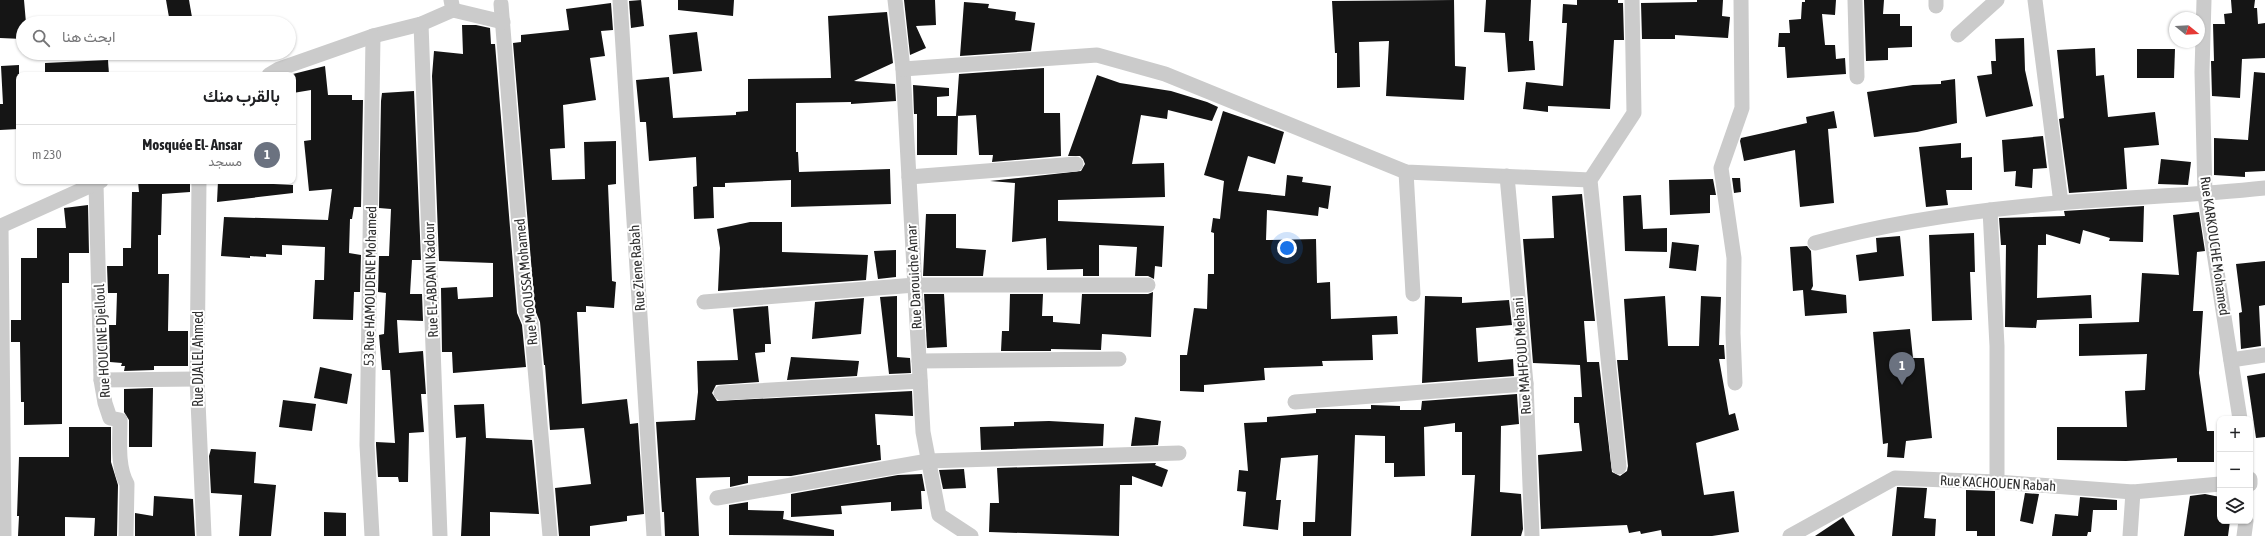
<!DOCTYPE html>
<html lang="ar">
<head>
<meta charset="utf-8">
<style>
	:root { --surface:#fff; --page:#f2f2f2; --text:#202124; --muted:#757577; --line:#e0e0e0; --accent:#0b8043 }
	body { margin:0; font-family:"Asap Condensed",Vazirmatn,sans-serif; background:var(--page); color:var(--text); direction:rtl }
	.controls { position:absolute; right:12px; bottom:12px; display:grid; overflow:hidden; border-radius:8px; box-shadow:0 1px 3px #0004 }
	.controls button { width:36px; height:36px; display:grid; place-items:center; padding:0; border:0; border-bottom:1px solid var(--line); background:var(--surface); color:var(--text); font:20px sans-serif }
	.compass { position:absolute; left:2169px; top:12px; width:36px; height:36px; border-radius:50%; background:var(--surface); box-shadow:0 1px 3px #0004; rotate:108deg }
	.you { position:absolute; left:1287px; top:248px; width:14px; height:14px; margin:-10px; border:3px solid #fff; border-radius:50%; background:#1a73e8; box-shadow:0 0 0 6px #1a73e833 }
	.badge { display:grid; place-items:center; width:26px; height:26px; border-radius:50%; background:var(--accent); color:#fff; font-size:13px; font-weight:700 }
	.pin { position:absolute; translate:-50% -33px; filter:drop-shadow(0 1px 2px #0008) }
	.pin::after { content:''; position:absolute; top:21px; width:14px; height:12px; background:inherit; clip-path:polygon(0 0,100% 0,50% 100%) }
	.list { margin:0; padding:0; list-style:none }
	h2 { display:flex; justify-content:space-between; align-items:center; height:52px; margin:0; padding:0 16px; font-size:17px }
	h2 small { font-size:13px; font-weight:400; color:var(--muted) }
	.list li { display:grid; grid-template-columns:26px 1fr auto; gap:12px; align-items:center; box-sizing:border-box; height:60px; padding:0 16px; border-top:1px solid var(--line) }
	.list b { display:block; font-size:15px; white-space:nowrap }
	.list p { margin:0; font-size:13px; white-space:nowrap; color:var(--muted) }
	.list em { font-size:13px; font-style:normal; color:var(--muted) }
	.icon { flex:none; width:22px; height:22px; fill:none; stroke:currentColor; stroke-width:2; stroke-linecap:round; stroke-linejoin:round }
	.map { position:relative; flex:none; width:2265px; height:536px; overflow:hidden; direction:ltr }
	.search { position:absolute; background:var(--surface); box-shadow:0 1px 3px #0004; left:16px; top:16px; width:280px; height:44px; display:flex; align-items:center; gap:10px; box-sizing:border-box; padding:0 14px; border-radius:22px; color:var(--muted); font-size:15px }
	.panel { position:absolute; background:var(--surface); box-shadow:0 1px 3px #0004; left:16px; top:72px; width:280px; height:112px; border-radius:8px; direction:rtl }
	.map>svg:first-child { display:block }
	.building { fill:#151515 }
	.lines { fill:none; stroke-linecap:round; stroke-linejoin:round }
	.street { stroke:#cbcbcb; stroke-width:15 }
	.labels { text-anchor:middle; stroke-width:4; stroke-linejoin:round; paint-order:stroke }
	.street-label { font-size:14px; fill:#2e2e2e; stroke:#fff }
</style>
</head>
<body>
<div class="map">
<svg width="2265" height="536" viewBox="0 0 2265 536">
	<rect width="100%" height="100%" fill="#fff"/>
	<g class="building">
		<path d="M 0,0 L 24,0 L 26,23 L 23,23 L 23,39 L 0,38 Z"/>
		<path d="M 166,0 L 189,0 L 193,23 L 170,23 Z"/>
		<path d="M 641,0 L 644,26 L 631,28 L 629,1 Z"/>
		<path d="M 678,0 L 734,0 L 733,16 L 678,10 Z"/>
		<path d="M 904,0 L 935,0 L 936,25 L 916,26 L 926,48 L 910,55 Z"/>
		<path d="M 1454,0 L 1455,66 L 1466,67 L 1464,100 L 1386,96 L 1389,41 L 1359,42 L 1360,87 L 1337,88 L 1337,53 L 1335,53 L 1332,1 Z"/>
		<path d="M 1486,0 L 1531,0 L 1529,41 L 1533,41 L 1535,70 L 1508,72 L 1505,33 L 1484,32 Z"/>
		<path d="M 1577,0 L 1618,0 L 1618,3 L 1623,3 L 1624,40 L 1614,40 L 1610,109 L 1548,106 L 1548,112 L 1523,109 L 1526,82 L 1563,86 L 1567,23 L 1562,23 L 1563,4 L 1577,5 Z"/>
		<path d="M 1697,0 L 1723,0 L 1722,16 L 1730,17 L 1728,38 L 1675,35 L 1675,39 L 1642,39 L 1641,3 L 1697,2 Z"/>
		<path d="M 1805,0 L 1836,0 L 1835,15 L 1822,14 L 1825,45 L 1835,45 L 1836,59 L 1845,58 L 1846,74 L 1787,78 L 1785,47 L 1778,47 L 1779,33 L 1790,33 L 1789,20 L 1801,19 L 1802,2 L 1805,2 Z"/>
		<path d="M 1864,0 L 1884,0 L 1883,14 L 1900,14 L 1900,26 L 1912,26 L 1912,47 L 1888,48 L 1888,60 L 1866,61 Z"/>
		<path d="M 2231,0 L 2255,0 L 2254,8 L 2257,8 L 2258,24 L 2265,23 L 2265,58 L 2242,59 L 2240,98 L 2212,96 L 2211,61 L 2214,61 L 2213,24 L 2225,24 L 2224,14 L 2232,13 Z"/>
		<path d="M 964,2 L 989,4 L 988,8 L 1016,12 L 1015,20 L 1035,23 L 1031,51 L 960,56 Z"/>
		<path d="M 611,3 L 613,30 L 601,31 L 605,56 L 590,58 L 596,100 L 563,105 L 565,148 L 550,149 L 552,180 L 585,179 L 584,142 L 616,141 L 616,184 L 608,185 L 612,281 L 616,282 L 614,308 L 586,306 L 586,312 L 577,312 L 582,404 L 627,399 L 630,424 L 638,423 L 644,514 L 627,516 L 627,521 L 590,526 L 590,536 L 559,536 L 555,488 L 591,484 L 584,428 L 550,430 L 545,365 L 544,365 L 540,322 L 535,310 L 513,43 L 521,42 L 521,35 L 569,30 L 566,9 Z"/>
		<path d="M 887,12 L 893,63 L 854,81 L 895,84 L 896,101 L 851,104 L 851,102 L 796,103 L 796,152 L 798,152 L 799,172 L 890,169 L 891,204 L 791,207 L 791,180 L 725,183 L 725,187 L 713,187 L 714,218 L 694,219 L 693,187 L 697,186 L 696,157 L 649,161 L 646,122 L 640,122 L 636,80 L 669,77 L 673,118 L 736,115 L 736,112 L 748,111 L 748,79 L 831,78 L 828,16 Z"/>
		<path d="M 462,25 L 476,25 L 490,28 L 491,44 L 495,44 L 517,313 L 522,325 L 526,367 L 453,373 L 452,352 L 442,352 L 441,288 L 457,287 L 458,299 L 493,297 L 493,263 L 439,261 L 432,76 L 434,51 L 463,54 Z"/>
		<path d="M 697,32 L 702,71 L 673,74 L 669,35 Z"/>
		<path d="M 2024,38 L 2025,70 L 2033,106 L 1986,117 L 1977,76 L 1992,74 L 1991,61 L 1996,61 L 1995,39 Z"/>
		<path d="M 2095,48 L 2096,76 L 2104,75 L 2108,117 L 2155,112 L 2159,145 L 2124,148 L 2127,189 L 2069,193 L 2059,119 L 2064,118 L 2057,50 Z"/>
		<path d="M 2137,49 L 2175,49 L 2174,78 L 2137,78 Z"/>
		<path d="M 108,60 L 109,75 L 45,75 L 45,63 Z"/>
		<path d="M 19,65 L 19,129 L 0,130 L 0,104 L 3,104 L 1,66 Z"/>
		<path d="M 325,66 L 328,95 L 352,95 L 352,100 L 363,100 L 361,207 L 354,207 L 352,219 L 350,219 L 349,253 L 361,255 L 360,292 L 354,292 L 353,320 L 313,319 L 315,280 L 324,280 L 325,247 L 282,245 L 282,255 L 266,254 L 266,257 L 250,256 L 250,258 L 221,256 L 224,217 L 328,220 L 332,189 L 309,191 L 304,141 L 311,140 L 311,90 L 293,93 L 293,74 Z"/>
		<path d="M 1044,68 L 1044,113 L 1060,113 L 1061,156 L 992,162 L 993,155 L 979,155 L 976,115 L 956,116 L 959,74 Z"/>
		<path d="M 2254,72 L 2265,73 L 2265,171 L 2245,172 L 2245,177 L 2214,175 L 2214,138 L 2248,140 Z"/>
		<path d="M 1097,75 L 1120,83 L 1171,91 L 1207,102 L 1218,107 L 1212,121 L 1168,110 L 1167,119 L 1141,115 L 1132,164 L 1164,163 L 1165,197 L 1058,200 L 1058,221 L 1164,226 L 1162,267 L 1155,266 L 1154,279 L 1148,276 L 1135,276 L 1137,247 L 1099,245 L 1099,276 L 1083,276 L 1083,269 L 1047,270 L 1046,238 L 1012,242 L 1015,183 L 990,181 L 1081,171 L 1085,164 L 1083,159 L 1080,156 L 1068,156 Z"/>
		<path d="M 1955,79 L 1957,123 L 1917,132 L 1874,137 L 1867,92 L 1913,85 L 1941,84 L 1941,81 Z"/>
		<path d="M 913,85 L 949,88 L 949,96 L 937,97 L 937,116 L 958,116 L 957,155 L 917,155 L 917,114 L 914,114 Z"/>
		<path d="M 414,91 L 421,260 L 412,260 L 410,294 L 422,294 L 423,321 L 397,320 L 399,353 L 423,351 L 426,394 L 421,394 L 424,432 L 409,433 L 408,482 L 399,482 L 398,477 L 378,477 L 376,445 L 376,442 L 395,443 L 390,370 L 382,370 L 379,335 L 384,334 L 386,293 L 378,292 L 379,256 L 389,256 L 391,209 L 379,208 L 381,101 L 382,93 Z"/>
		<path d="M 1223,111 L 1284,132 L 1275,164 L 1248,156 L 1238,191 L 1285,196 L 1287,175 L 1303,177 L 1302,182 L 1331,186 L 1328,209 L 1319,207 L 1318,216 L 1267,210 L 1266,240 L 1316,239 L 1317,283 L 1330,282 L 1331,319 L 1397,316 L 1398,334 L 1372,335 L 1373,360 L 1322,361 L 1323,366 L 1264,368 L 1265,380 L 1204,385 L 1204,392 L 1180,391 L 1180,355 L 1187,355 L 1194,308 L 1207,309 L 1208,274 L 1214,274 L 1214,233 L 1211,232 L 1213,218 L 1220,219 L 1224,181 L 1204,175 Z"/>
		<path d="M 1834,111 L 1837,128 L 1828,129 L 1834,203 L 1800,207 L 1795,150 L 1744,161 L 1740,141 L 1741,138 L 1807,123 L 1806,117 Z"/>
		<path d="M 2043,136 L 2047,168 L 2033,169 L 2032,188 L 2015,186 L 2016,171 L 2004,172 L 2002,140 Z"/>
		<path d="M 1961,143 L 1961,158 L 1972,157 L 1972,190 L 1946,190 L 1948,205 L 1926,207 L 1919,147 Z"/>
		<path d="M 2161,159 L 2191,162 L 2188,185 L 2158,184 Z"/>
		<path d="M 1732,178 L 1740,178 L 1741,192 L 1734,193 Z"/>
		<path d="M 1713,179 L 1716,195 L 1710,195 L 1710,213 L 1670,215 L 1669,180 Z"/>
		<path d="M 138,181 L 190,181 L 190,192 L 162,194 L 161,235 L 158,235 L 158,274 L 169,274 L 168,331 L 188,331 L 188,366 L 154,366 L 154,370 L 124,371 L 125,366 L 121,366 L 122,363 L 110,362 L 109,325 L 116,325 L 117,293 L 108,293 L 107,266 L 123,266 L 123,248 L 131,248 L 132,192 L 139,192 Z"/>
		<path d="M 218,181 L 254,181 L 254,183 L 293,185 L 293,193 L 217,202 Z"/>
		<path d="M 1582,194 L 1595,321 L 1584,321 L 1587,362 L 1599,362 L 1612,472 L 1620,476 L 1627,471 L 1628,466 L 1617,360 L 1628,360 L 1624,299 L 1665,296 L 1668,346 L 1699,346 L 1701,296 L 1721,297 L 1719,345 L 1724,345 L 1725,359 L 1719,359 L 1729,415 L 1735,413 L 1739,430 L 1696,443 L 1704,495 L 1734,491 L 1739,532 L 1712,536 L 1662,536 L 1661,530 L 1641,534 L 1640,531 L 1629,533 L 1627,525 L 1541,529 L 1538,455 L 1582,451 L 1579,423 L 1574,423 L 1574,397 L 1582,397 L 1580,365 L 1533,363 L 1523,239 L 1554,238 L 1552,196 Z"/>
		<path d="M 1641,195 L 1643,229 L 1667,228 L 1667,252 L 1625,251 L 1623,196 Z"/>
		<path d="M 88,205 L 89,253 L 69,253 L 69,283 L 62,283 L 62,424 L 24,425 L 24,402 L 21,402 L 20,342 L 11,342 L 11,320 L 21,320 L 21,258 L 37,258 L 37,228 L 66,228 L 64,208 Z"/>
		<path d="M 2144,206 L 2143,242 L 2109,241 L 2110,238 L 2083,230 L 2080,244 L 2046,234 L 2046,245 L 2038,245 L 2037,298 L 2091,295 L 2092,318 L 2037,320 L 2036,328 L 2005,327 L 2006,245 L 2001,245 L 1999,218 L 2065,216 L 2064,211 Z"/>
		<path d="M 2199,212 L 2205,251 L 2197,252 L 2193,311 L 2203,311 L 2199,373 L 2207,431 L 2214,431 L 2214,462 L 2177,462 L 2177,458 L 2126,461 L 2057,460 L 2057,427 L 2127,427 L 2125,391 L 2145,390 L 2147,354 L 2079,356 L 2079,324 L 2139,322 L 2142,273 L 2179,275 L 2173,215 Z"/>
		<path d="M 926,214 L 956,214 L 956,248 L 986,250 L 983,276 L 923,276 Z"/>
		<path d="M 750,222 L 782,222 L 782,252 L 868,255 L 866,280 L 718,291 L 720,248 L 717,229 Z"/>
		<path d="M 1974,233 L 1975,272 L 1970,272 L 1972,320 L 1932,321 L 1929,235 Z"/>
		<path d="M 1900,236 L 1904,276 L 1859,281 L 1856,255 L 1877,252 L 1876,238 Z"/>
		<path d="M 1672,242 L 1699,245 L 1696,271 L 1669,268 Z"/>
		<path d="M 1807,246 L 1811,251 L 1813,286 L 1811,290 L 1846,295 L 1847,313 L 1805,316 L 1803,290 L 1793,291 L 1790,247 Z"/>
		<path d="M 896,250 L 896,277 L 878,279 L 874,251 Z"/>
		<path d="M 2265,261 L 2265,305 L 2259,306 L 2261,346 L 2241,349 L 2239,313 L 2242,312 L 2236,264 Z"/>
		<path d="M 1153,292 L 1151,337 L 1102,334 L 1101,350 L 1051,349 L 1051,351 L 1001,351 L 1002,331 L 1009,331 L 1010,294 L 1043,294 L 1042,316 L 1053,316 L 1053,322 L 1080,324 L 1082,294 L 1148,294 Z"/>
		<path d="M 924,294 L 944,294 L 947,347 L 927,348 Z"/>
		<path d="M 897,296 L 897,357 L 910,358 L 911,373 L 889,374 L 880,297 Z"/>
		<path d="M 1425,296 L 1462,297 L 1462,303 L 1509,300 L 1512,325 L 1476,328 L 1478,362 L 1513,359 L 1514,376 L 1422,383 Z"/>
		<path d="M 864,298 L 861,334 L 812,339 L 815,302 Z"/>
		<path d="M 768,306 L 771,344 L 765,344 L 765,352 L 755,353 L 759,382 L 716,385 L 712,393 L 717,401 L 912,391 L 913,416 L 875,414 L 877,445 L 880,445 L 881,460 L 791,476 L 748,476 L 748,483 L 730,487 L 730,477 L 696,478 L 699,536 L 665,536 L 664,512 L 662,512 L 656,422 L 695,420 L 698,392 L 697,361 L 738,360 L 733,309 Z"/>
		<path d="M 1910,329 L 1913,358 L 1924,358 L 1932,438 L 1906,441 L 1904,458 L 1887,457 L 1888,443 L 1883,444 L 1873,332 Z"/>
		<path d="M 791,357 L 859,361 L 857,376 L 787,380 Z"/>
		<path d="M 320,367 L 352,374 L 347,404 L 314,398 Z"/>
		<path d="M 2265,373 L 2265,437 L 2256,438 L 2247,376 Z"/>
		<path d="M 153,388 L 152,447 L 129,447 L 129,420 L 124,412 L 124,389 Z"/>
		<path d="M 1517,394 L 1519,424 L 1501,426 L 1500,492 L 1521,494 L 1523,529 L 1521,536 L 1471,536 L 1475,475 L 1462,475 L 1462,432 L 1455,432 L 1455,423 L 1424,427 L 1425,476 L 1394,477 L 1394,463 L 1385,463 L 1385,436 L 1355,435 L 1351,536 L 1303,536 L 1303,522 L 1315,522 L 1318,455 L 1281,458 L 1276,500 L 1281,500 L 1278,530 L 1243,526 L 1246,492 L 1237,491 L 1239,470 L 1248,471 L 1244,423 L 1267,422 L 1267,417 L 1316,413 L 1316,409 L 1371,409 L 1371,405 L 1400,406 L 1400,410 L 1421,410 L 1422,401 Z"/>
		<path d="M 283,400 L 316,404 L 312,431 L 279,427 Z"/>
		<path d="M 484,404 L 486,438 L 532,440 L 539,514 L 490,512 L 490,536 L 461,536 L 466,437 L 456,438 L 454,405 Z"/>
		<path d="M 1135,417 L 1161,421 L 1158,445 L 1131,446 Z"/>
		<path d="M 1049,421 L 1104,424 L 1103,446 L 981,450 L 980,427 L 1014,426 L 1014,422 Z"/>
		<path d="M 69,427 L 111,427 L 111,462 L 118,485 L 117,536 L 94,536 L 95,518 L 65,517 L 65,536 L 18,536 L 19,516 L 17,516 L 19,457 L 69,457 Z"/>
		<path d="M 211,449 L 256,452 L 254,483 L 276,485 L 271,536 L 239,536 L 242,495 L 211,493 L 209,456 Z"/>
		<path d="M 1156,463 L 1155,465 L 1168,470 L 1162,487 L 1132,476 L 1132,485 L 1120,485 L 1119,536 L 989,532 L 990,503 L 999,503 L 997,468 Z"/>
		<path d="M 964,469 L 966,488 L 943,489 L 939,470 Z"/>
		<path d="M 922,474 L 925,491 L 921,491 L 922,509 L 891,511 L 891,502 L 841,506 L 842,514 L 791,517 L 791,494 L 898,475 Z"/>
		<path d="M 1897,487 L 1927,488 L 1924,518 L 1936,519 L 1935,536 L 1892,536 Z"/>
		<path d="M 1966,490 L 1995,491 L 1995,536 L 1977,536 L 1977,531 L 1966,531 Z"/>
		<path d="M 2025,493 L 2039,494 L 2033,524 L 2020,521 Z"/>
		<path d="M 2205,494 L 2220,497 L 2220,521 L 2230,521 L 2228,536 L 2184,536 L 2190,496 Z"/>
		<path d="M 154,496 L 193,499 L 195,536 L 135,536 L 135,513 L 153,516 Z"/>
		<path d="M 2080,497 L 2117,500 L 2117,510 L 2093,510 L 2091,532 L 2088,532 L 2087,536 L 2052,536 L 2055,514 L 2078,516 Z"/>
		<path d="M 748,502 L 748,510 L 784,511 L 783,519 L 834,530 L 834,536 L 729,535 L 729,505 Z"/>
		<path d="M 324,512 L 346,513 L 346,536 L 324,536 Z"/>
		<path d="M 1843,517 L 1855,536 L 1815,536 L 1842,518 Z"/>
	</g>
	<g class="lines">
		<g class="street">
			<path d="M 620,0 L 654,536"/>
			<path d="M 895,0 L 903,69 L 923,432 L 939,515 L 971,536"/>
			<path d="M 1855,0 L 1857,77"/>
			<path d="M 1936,0 L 1936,6"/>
			<path d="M 2035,0 L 2061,203"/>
			<path d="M 2204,0 L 2202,72 L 2205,195 L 2240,419"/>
			<path d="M 501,4 L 526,312 L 531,323 L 550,536"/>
			<path d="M 453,10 L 503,22"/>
			<path d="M 421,24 L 440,536"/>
			<path d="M 1958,35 L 1997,0"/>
			<path d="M 903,69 L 1097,55 L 1165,74 L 1406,172 L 1590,180"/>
			<path d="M 269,75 L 279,69 L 373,36 L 421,24 L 453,10 L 451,0"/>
			<path d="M 1406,172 L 1413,294"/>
			<path d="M 1507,176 L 1526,384 L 1532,536"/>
			<path d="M 909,177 L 1076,164"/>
			<path d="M 199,181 L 197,379 L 204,536"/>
			<path d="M 96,184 L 101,380 L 105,403 L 110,418 L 120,420 C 120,441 117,466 127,484 L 126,536"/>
			<path d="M 1990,210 L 1997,346 L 1997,482"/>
			<path d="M 1815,243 C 1884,224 1956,213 2027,206 C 2106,197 2186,197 2265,188"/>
			<path d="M 704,302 L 915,285 L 1148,285"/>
			<path d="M 2231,360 L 2265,355"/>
			<path d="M 919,361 L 1119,359"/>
			<path d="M 101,380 L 197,379"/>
			<path d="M 1735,383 L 1733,333 L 1734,258 L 1721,168 L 1742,108 L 1741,0"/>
			<path d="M 721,393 L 920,381"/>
			<path d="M 1295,402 L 1526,384"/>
			<path d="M 1619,467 L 1590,180 L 1634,113 L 1632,0"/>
			<path d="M 2250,479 L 2250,484"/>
			<path d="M 717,498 L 928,461 L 1179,453"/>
			<path d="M 4,536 L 1,226 L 101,181"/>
			<path d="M 372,536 L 367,445 L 373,36"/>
			<path d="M 1790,536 L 1895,478 L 1997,482 L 2133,492 L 2220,484"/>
			<path d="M 2130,536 L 2133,492"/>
			<path d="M 2244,536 L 2246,521"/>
		</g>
	</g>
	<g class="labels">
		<g class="street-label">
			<text transform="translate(2215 246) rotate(82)" y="5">Rue KARKOUCHE Mohamed</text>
			<text transform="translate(637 268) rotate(-94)" y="5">Rue Ziene Rabah</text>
			<text transform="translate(914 277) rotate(-93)" y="5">Rue Darouiche Amar</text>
			<text transform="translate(431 280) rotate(-92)" y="5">Rue EL-ABDANI Kadour</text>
			<text transform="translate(526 282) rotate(-96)" y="5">Rue MoOUSSA Mohamed</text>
			<text transform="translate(370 286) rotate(-89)" y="5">53 Rue HAMOUDENE Mohamed</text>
			<text transform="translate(102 341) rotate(-93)" y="5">Rue HOUCINE Djelloul</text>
			<text transform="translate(1522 356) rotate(-94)" y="5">Rue MAHFOUD Mehani</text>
			<text transform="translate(198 359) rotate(-90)" y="5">Rue DJALEL Ahmed</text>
			<text transform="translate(1998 483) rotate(3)" y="5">Rue KACHOUEN Rabah</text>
		</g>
	</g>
</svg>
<div class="controls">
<button>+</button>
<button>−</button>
<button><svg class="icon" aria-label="layers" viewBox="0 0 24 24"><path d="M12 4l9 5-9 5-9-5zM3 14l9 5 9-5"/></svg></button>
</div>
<svg class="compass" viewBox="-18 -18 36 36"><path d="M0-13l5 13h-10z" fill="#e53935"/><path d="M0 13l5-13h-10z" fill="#757577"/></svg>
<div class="you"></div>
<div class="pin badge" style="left:1902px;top:385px;background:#6b7280">1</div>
<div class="search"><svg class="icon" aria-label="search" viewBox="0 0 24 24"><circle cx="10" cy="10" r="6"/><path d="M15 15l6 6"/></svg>ابحث هنا</div>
<section class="panel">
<h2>بالقرب منك<small></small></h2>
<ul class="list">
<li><span class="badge" style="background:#6b7280">1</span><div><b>Mosquée El- Ansar</b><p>مسجد</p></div><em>230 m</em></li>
</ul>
</section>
</div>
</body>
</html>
